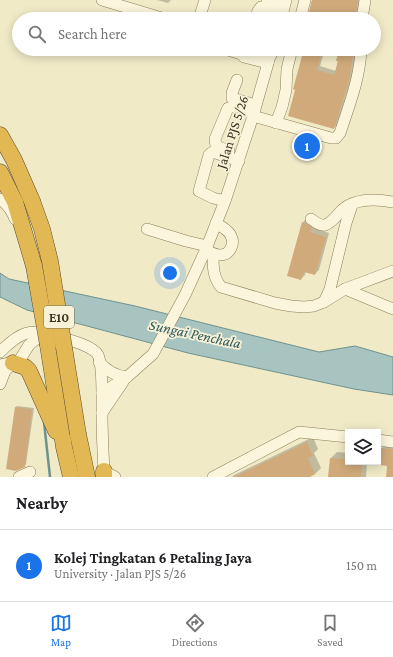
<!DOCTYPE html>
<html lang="en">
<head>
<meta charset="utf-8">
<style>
	:root { --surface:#fff; --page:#f6f6f6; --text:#202124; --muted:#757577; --line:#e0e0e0; --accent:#1a73e8 }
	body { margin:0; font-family:"Crimson Pro",serif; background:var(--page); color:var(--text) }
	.controls { position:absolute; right:12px; bottom:12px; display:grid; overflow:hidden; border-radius:0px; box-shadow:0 2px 10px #0003 }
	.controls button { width:36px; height:36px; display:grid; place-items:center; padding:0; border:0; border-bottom:1px solid var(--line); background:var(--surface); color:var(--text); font:20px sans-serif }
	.you { position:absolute; left:170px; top:273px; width:14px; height:14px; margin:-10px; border:3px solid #fff; border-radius:50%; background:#1a73e8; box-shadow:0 0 0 6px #1a73e833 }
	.badge { display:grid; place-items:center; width:26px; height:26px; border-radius:50%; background:var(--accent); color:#fff; font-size:13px; font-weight:700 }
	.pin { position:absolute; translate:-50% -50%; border:2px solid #fff; box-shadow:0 1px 4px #0006 }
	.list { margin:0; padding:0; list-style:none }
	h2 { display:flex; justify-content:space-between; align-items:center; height:52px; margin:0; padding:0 16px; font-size:17px }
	h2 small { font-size:13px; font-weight:400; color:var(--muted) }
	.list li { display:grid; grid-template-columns:26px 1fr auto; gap:12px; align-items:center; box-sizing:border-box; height:72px; padding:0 16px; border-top:1px solid var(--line) }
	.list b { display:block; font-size:15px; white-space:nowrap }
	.list p { margin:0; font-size:13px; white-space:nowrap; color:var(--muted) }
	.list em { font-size:13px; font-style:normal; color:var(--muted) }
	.icon { flex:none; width:22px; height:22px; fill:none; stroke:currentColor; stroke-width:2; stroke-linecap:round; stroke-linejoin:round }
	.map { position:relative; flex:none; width:393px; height:477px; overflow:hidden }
	.search { position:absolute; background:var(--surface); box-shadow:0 2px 10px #0003; left:12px; right:12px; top:12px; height:44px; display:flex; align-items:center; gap:10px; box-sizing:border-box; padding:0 14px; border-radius:22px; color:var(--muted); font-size:15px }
	.sheet { height:124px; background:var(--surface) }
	nav { display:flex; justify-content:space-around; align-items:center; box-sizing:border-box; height:56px; border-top:1px solid var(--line); background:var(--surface); font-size:11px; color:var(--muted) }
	nav a { display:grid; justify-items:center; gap:2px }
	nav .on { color:var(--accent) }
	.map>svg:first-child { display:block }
	.water { fill:#a8c4c0; stroke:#6e938f }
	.shadow { fill:#0003 }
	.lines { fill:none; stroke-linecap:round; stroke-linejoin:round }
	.stream { stroke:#6e938f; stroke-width:2.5 }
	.building { fill:#d0aa7b }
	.minor-casing { stroke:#8d7d5b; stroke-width:12 }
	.highway-casing { stroke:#5b4a2f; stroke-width:17 }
	.minor { stroke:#faf5db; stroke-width:11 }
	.highway { stroke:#e2b855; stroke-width:16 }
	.highway-bridge-casing { stroke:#5b4a2f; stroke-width:17; stroke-linecap:butt }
	.highway-bridge { stroke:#e2b855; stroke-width:16 }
	.labels { text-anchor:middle; stroke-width:3.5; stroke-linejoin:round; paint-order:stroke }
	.shield { fill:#f7f2d7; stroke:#756c56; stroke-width:1 }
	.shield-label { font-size:13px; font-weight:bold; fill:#3d321f }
	.street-label { font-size:14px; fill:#3d321f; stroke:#f7f2d7 }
	.water-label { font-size:15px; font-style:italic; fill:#2e595d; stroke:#f7f2d7 }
</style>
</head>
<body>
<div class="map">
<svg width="393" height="477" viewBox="0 0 393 477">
	<rect width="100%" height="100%" fill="#f0eac7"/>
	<path class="water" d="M 0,273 L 9,279 L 135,306 L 319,352 L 355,346 L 393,357 L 393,395 L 354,389 L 188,353 L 27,310 L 0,297 Z"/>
	<g class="shadow">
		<path d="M 157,0 L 171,0 L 168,3 Z"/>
		<path d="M 312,0 L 361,0 L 358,19 L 308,19 Z"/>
		<path d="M 306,49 L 325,49 L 320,66 L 336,71 L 340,49 L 339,49 L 356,49 L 357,52 L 353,75 L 338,124 L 334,128 Z"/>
		<path d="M 307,218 L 315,224 L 314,228 L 329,233 L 319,270 L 315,274 L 306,271 L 305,275 L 301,279 L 303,222 Z"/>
		<path d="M 17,406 L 34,408 L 26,464 L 24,466 L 16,407 Z"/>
		<path d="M 313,437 L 318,449 L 314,453 L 321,468 L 315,474 L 308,477 L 232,477 L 234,475 Z"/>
		<path d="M 388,442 L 393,443 L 393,477 L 387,477 L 388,465 L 380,464 L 382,448 Z"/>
		<path d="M 337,452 L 348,453 L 348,462 L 367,462 L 366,477 L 329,477 L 331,458 Z"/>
	</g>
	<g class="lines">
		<path class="stream" d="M 44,422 L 50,477"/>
	</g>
	<g class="building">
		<path d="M 312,0 L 358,0 L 355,19 L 307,19 Z"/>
		<path d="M 304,49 L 323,49 L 317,70 L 334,75 L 338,61 L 336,61 L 339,49 L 354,49 L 349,80 L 334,129 L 288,116 L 295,90 L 293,89 Z"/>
		<path d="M 302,222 L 305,223 L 312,228 L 310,232 L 326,237 L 315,275 L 304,272 L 301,280 L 287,276 Z"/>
		<path d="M 15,407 L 32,409 L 25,467 L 16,471 L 6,469 Z"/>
		<path d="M 307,442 L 313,456 L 308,458 L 315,474 L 310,477 L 234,477 Z"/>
		<path d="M 381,448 L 393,449 L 393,477 L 386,477 L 387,466 L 379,465 Z"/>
		<path d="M 330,458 L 348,459 L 348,462 L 362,462 L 361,477 L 328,477 Z"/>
	</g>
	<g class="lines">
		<g class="minor-casing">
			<g id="minor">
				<path d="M 102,0 L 165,19"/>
				<path d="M 267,0 L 284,5"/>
				<path d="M 199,19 L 205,0"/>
				<path d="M 255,19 L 258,11 L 261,7 L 282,13"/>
				<path d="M 281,19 L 286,0"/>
				<path d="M 300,19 L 305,0"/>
				<path d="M 362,19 L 365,0"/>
				<path d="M 225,49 L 241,54 L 244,57 L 268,63"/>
				<path d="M 250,49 L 271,55"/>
				<path d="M 237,80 L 232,93 L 232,98 L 249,103"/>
				<path d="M 253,116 L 331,138 L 336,138 L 340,133 C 349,106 360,78 361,49"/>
				<path d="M 276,123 L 282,107 L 286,90 L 287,69 L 292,49"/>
				<path d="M 229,151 L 216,146 L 215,139 L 228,108 L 236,106 L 254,112"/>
				<path d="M 0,199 C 7,204 12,211 15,219"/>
				<path d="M 225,201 L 213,198 L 199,191 L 209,155 L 211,153 L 213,152 L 239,161"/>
				<path d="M 311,219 C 315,222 320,226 325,225 C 332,223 337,215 342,210 C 355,198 377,199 393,202"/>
				<path d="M 147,229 L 186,241 L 207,246"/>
				<path d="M 208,251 C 212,253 215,255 220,255 C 230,255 235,244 231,236 C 229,230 221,227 216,223"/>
				<path d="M 213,254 C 213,267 213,277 221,287 L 275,303 L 291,306 L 304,307 L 314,306 L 324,302 L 345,289 L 393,271"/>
				<path d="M 345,289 L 393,309"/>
				<path d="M 324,302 L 330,289 L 346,223 L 352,205"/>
				<path d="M 0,352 C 20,332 29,328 57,336 C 68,340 92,345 98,355 C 103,365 102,401 102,413 C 102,432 103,452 104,471 L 115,477"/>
				<path d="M 99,362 C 107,371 115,376 127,377"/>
				<path d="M 0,365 L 19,361 L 29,345 L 36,339 L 48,333"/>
				<path d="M 0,384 L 5,371 L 13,363"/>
				<path d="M 102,393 L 127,377 L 153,354 L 185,295 L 206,249 L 225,201 L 253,116 L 272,49"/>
				<path d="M 102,413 L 123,382"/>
				<path d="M 378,440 L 393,442"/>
				<path d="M 19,477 L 30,472"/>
				<path d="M 213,477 L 299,432 L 348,437"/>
			</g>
		</g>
		<g class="highway-casing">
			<g id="highway">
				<path d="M 0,135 L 14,160 L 32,201"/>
				<path d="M 0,172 L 15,202 L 34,266"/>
				<path d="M 48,345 L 64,447 L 71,477"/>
				<path d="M 13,363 L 25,367 L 29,371 L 56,431"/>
				<path d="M 78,434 L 87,477"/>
				<path d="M 104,477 L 104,471"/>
			</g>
		</g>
		<use href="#minor" class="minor"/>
		<use href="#highway" class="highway"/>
		<g class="highway-bridge-casing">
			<g id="highway-bridge">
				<path d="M 32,201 L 42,229 L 50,261 L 78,434"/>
				<path d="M 34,266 L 48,345"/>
			</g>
		</g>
		<use href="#highway-bridge" class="highway-bridge"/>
	</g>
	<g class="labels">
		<rect class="shield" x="44" y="306" width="30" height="22" rx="3"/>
		<g class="shield-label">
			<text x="59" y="322">E10</text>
		</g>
		<g class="street-label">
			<text transform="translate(232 132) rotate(-72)" y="5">Jalan PJS 5/26</text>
		</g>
		<g class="water-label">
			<text transform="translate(195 334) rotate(12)" y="5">Sungai Penchala</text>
		</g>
	</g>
</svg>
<div class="controls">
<button><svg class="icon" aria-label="layers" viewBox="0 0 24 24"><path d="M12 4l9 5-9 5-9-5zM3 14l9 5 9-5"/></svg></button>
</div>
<div class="you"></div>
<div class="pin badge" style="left:307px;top:146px">1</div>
<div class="search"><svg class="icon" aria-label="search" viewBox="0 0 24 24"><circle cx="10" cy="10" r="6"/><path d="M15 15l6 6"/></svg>Search here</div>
</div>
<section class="sheet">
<h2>Nearby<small></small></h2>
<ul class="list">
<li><span class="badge">1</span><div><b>Kolej Tingkatan 6 Petaling Jaya</b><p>University · Jalan PJS 5/26</p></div><em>150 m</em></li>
</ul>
</section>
<nav>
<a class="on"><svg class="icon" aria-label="map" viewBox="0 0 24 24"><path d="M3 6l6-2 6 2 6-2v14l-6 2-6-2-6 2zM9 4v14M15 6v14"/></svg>Map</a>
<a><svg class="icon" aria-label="directions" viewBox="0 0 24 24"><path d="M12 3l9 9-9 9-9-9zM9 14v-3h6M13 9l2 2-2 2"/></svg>Directions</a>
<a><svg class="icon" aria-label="saved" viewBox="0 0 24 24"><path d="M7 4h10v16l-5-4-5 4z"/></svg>Saved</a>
</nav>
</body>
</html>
